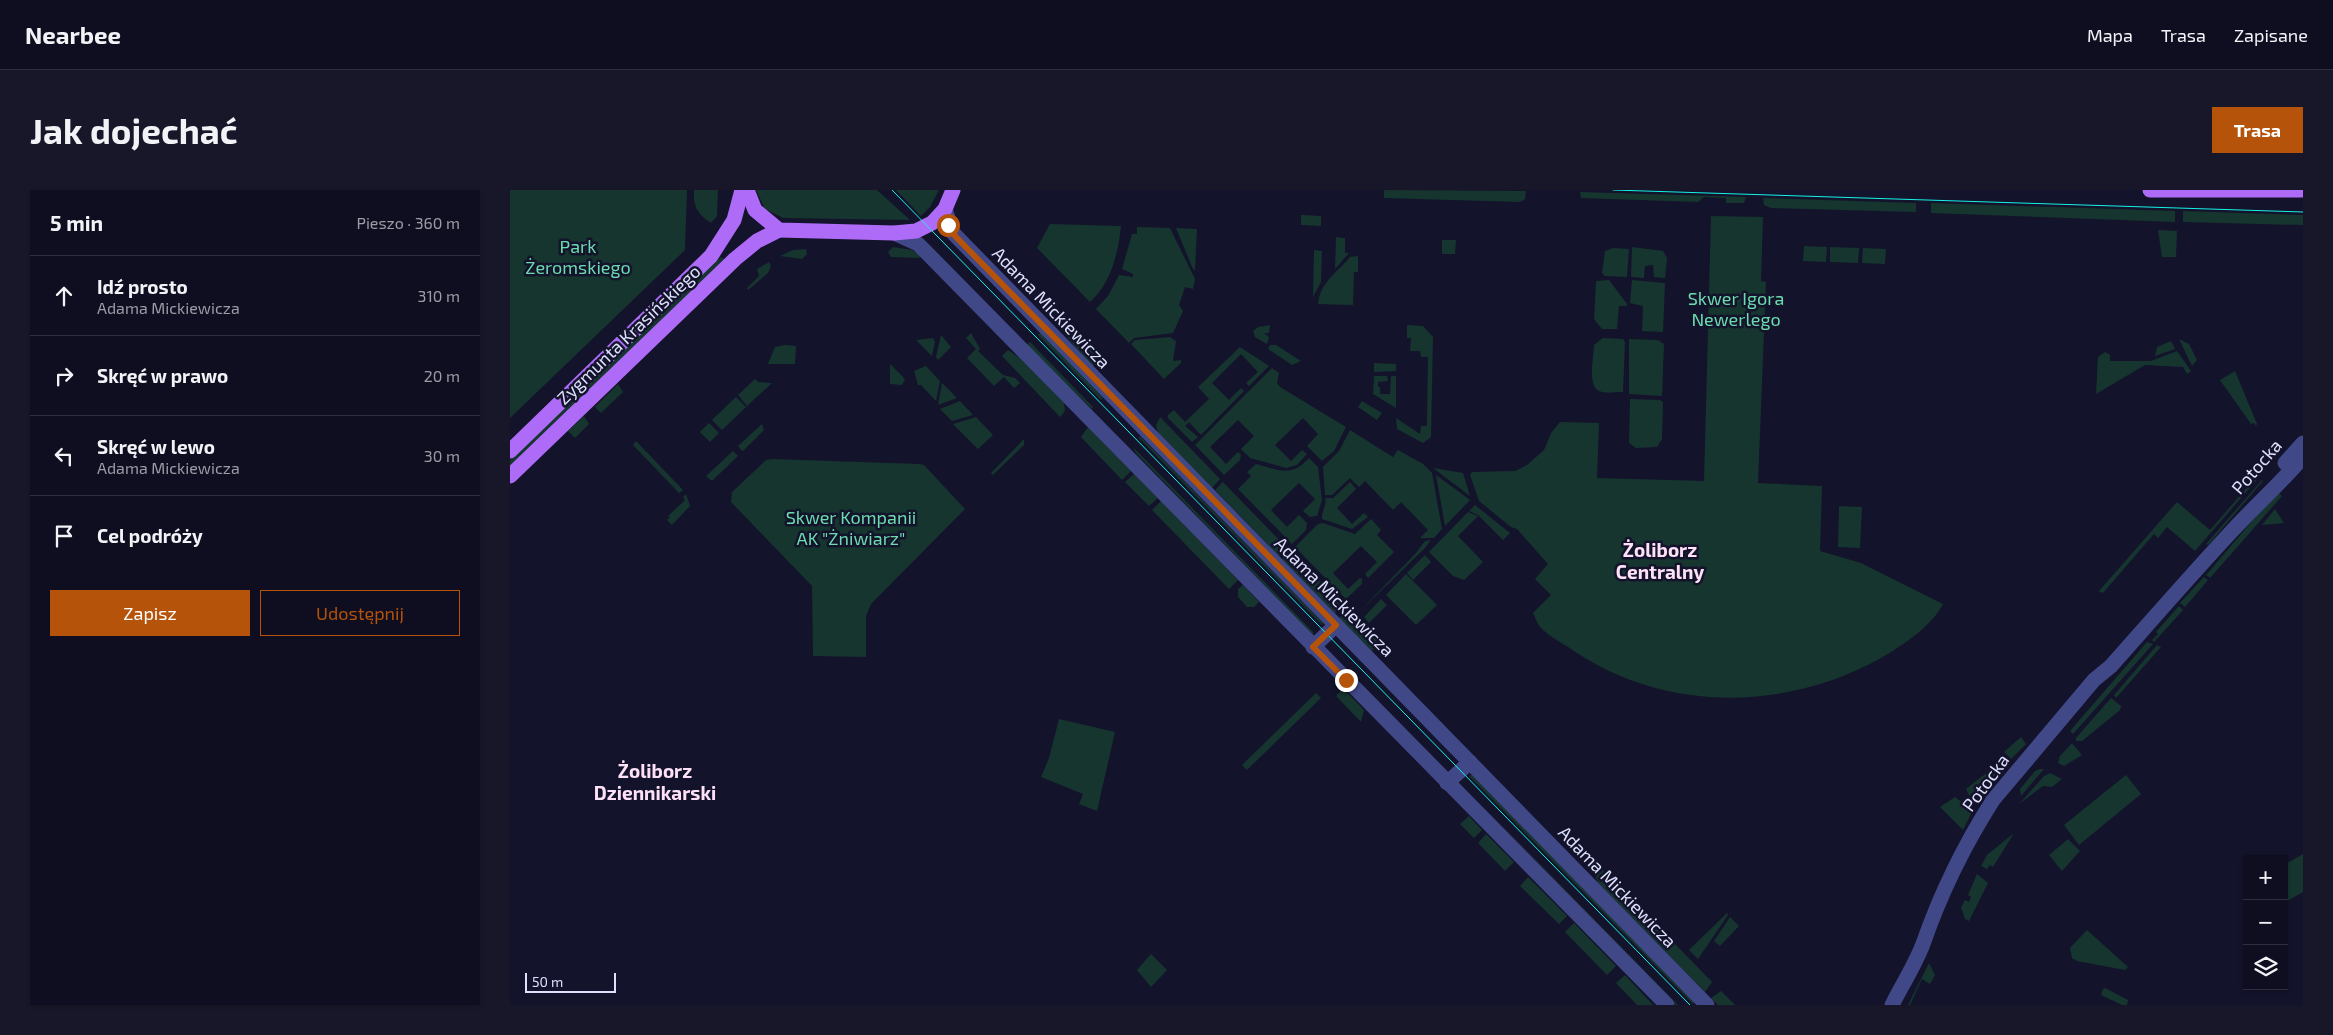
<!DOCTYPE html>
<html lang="pl">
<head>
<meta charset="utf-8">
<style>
	:root { --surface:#0e0e20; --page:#171729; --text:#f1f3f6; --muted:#9b9ca5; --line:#2e2e3e; --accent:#b45309 }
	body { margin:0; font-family:"Exo 2",sans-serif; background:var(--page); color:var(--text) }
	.controls { position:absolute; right:15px; bottom:15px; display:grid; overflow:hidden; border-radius:0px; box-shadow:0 1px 4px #0004 }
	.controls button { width:45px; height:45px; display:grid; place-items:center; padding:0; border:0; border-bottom:1px solid var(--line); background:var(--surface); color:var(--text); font:25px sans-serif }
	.scale { position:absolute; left:15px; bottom:12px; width:91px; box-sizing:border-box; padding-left:5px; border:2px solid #dfe0fd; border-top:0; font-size:14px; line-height:18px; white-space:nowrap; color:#dfe0fd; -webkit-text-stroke:4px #13132b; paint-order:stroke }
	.stop { position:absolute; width:15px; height:15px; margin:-11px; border:4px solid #b45309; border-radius:50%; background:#fff }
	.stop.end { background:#b45309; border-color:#fff; box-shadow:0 1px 5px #0008 }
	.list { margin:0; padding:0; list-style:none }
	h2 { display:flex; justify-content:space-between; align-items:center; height:65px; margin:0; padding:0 20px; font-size:21px }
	h2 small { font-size:16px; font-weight:400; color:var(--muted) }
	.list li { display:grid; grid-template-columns:32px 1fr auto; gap:15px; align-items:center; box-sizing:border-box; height:80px; padding:0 20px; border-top:1px solid var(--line) }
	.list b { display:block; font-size:19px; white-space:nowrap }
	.list p { margin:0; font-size:16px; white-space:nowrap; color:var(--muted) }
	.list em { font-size:16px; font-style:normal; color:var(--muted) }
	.actions { display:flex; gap:10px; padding:15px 20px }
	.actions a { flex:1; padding:11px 0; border:1px solid var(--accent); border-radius:0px; text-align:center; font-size:18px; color:var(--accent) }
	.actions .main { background:var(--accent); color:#fff }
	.icon { flex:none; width:28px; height:28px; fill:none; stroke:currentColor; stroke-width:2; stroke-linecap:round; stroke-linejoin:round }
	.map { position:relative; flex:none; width:1793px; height:815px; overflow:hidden; border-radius:0px }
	header { display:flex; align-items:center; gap:30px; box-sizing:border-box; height:70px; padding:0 25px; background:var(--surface); border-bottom:1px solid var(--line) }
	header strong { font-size:24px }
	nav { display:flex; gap:28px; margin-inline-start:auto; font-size:18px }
	.intro { display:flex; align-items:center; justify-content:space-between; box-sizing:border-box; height:120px; padding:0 30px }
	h1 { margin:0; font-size:35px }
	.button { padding:12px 22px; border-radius:0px; background:var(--accent); color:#fff; font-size:18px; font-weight:700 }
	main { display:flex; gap:30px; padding:0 30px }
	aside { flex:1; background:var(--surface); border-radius:0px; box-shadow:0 1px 4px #0004 }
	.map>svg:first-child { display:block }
	.green { fill:#16352f }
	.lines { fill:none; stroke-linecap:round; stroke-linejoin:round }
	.minor { stroke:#404888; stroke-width:15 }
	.major { stroke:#ae6bf8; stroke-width:15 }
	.tram { stroke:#15f3e8; stroke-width:1 }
	.route { stroke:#b45309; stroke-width:6 }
	.labels { text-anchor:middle; stroke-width:5; stroke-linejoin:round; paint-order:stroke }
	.park-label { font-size:18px; fill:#6cdcaf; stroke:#13132b }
	.street-label { font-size:18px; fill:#dfe0fd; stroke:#13132b }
	.neighbourhood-label { font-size:19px; font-weight:bold; fill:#fee1f7; stroke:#13132b }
</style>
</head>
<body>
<header>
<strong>Nearbee</strong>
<nav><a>Mapa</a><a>Trasa</a><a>Zapisane</a></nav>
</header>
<div class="intro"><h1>Jak dojechać</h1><a class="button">Trasa</a></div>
<main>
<aside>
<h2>5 min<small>Pieszo · 360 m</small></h2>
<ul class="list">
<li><svg class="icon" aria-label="ahead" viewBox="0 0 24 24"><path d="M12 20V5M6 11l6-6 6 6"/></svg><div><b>Idź prosto</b><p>Adama Mickiewicza</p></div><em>310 m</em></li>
<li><svg class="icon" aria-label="right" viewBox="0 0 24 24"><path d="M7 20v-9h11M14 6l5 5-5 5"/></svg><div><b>Skręć w prawo</b></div><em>20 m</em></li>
<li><svg class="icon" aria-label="left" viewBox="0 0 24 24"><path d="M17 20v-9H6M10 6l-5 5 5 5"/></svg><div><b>Skręć w lewo</b><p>Adama Mickiewicza</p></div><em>30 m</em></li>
<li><svg class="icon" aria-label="arrive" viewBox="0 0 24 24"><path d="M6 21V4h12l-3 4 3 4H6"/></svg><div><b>Cel podróży</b></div></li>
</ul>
<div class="actions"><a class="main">Zapisz</a><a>Udostępnij</a></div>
</aside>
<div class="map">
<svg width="1793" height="815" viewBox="0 0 1793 815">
	<rect width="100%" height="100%" fill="#13132b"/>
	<g class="green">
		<path d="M 0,0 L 177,0 L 175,60 L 0,228 Z"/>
		<path d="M 184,0 L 208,0 L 207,26 L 201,33 C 187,24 183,16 184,0 Z"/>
		<path d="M 246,0 L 367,0 L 400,30 L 273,28 L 255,19 Z"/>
		<path d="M 386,0 L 429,0 L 420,17 L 411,26 Z"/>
		<path d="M 874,0 L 1016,1 L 1015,9 L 1010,12 L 874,8 Z"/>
		<path d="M 1070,2 L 1236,7 L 1234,13 L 1216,13 L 1216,8 L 1194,7 L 1188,12 L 1071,8 Z"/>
		<path d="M 1253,8 L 1406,13 L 1406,22 L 1261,18 L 1254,15 Z"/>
		<path d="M 1421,13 L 1665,21 L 1665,32 L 1421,23 Z"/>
		<path d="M 1673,21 L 1793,25 L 1793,35 L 1673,32 Z"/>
		<path d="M 791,25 L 811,26 L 811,36 L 791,35 Z"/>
		<path d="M 1201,26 L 1253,27 L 1251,91 L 1256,92 L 1248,293 L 1312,296 L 1310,361 L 1351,373 L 1433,414 C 1421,437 1393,455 1371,468 C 1276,521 1156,523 1064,461 C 1054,454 1038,446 1030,437 C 1027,433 1025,427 1023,423 L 1041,405 L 1025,389 L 1038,374 L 1007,339 L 1001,337 L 969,311 L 960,285 L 962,282 L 1005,281 L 1017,275 L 1034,260 L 1041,243 L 1050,232 L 1089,233 L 1087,288 L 1194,291 Z"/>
		<path d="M 540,34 L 611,36 C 608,64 601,93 580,112 L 527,58 Z"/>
		<path d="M 627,37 L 660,38 L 685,89 L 683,99 L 675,97 L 669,115 L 673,121 L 663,143 L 624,148 L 619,153 L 586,119 L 598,106 L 609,85 L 623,87 L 623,84 L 612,79 L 622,44 L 627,44 Z"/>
		<path d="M 666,38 L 687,39 L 685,81 L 682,77 Z"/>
		<path d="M 1648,40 L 1667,41 L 1666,67 L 1652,67 Z"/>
		<path d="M 826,47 L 835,48 L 835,63 L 839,63 L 825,79 Z"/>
		<path d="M 932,50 L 946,50 L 945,64 L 932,64 Z"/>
		<path d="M 1294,56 L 1317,57 L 1316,72 L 1293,71 Z"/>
		<path d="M 383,57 L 402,60 L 411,66 L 409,68 L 381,67 L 378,62 Z"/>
		<path d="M 1122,57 L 1153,61 L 1157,68 L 1155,88 L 1144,87 L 1143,75 L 1135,76 L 1134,88 L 1121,87 Z"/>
		<path d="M 1320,57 L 1349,58 L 1348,73 L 1320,72 Z"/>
		<path d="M 1103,58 L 1119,59 L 1117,87 L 1095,86 L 1092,83 L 1095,61 Z"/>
		<path d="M 1353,58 L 1376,59 L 1375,74 L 1352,73 Z"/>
		<path d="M 296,59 L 297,64 L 292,69 L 270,66 L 283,60 Z"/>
		<path d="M 804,60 L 812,61 L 811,92 L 803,107 Z"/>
		<path d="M 848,66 L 848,82 L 844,82 L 843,115 L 808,114 C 810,92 827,83 840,67 Z"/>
		<path d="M 211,67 L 214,69 L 0,276 L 0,270 Z"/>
		<path d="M 259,72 L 261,76 L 258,83 L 238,100 L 237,98 L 249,86 L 247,79 Z"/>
		<path d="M 1099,90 L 1117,114 L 1117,116 L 1109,116 L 1107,139 L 1092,139 L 1084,129 L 1086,91 Z"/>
		<path d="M 1122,90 L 1155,93 L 1153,142 L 1132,141 L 1133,116 L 1120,113 Z"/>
		<path d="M 760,135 L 759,143 L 754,143 L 759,147 L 757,154 L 745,147 L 743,141 L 748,137 Z"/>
		<path d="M 897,135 L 913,136 L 923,147 L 921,247 L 913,253 L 887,239 L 886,228 L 910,244 L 911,236 L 917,236 L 918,167 L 911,167 L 910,161 L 900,161 L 901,148 L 897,148 Z"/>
		<path d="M 564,141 L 591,168 L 582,177 L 557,147 Z"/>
		<path d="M 531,142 L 593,208 L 591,210 L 528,145 Z"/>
		<path d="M 461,143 L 470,159 L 468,161 L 493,185 L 505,188 L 510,193 L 504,198 L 494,187 L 484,196 L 457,168 L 466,159 L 456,148 Z"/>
		<path d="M 431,145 L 441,157 L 428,170 L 426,167 Z"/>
		<path d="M 660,147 L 666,151 L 663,171 L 671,170 L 671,173 L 654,189 L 621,154 L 625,150 Z"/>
		<path d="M 423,148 L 425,152 L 422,166 L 406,150 Z"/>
		<path d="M 1093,148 L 1113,149 L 1115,152 L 1113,202 C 1106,202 1096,204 1089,201 C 1077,195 1084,166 1084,155 Z"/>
		<path d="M 1119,149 L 1148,150 L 1154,154 L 1152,206 L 1119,204 Z"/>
		<path d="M 1669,149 L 1679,154 L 1687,170 L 1682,176 Z"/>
		<path d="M 1661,151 L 1665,159 L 1645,166 L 1647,157 Z"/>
		<path d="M 520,152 L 583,217 L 582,219 L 516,155 Z"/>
		<path d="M 275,155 L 286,156 L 285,174 L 258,174 L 265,157 Z"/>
		<path d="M 760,155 L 766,155 L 791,171 L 782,175 L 758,159 Z"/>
		<path d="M 730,157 L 759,176 L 739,196 L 736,193 L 748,182 L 731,164 L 702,193 L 719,210 L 731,198 L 734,201 L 691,245 L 679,232 L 675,236 L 688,247 L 682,252 L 658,228 L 658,225 L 664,220 L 675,232 L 699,209 L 688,197 Z"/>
		<path d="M 498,160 L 511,169 L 554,213 L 555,221 L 550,227 L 492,166 Z"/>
		<path d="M 1667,161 L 1681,181 L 1677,184 L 1673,177 L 1635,175 L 1586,204 L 1588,167 L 1595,162 L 1600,165 L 1600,171 L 1641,171 Z"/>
		<path d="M 864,173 L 886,174 L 886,181 L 864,182 Z"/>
		<path d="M 380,174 L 395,189 L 392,195 L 380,194 Z"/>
		<path d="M 416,176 L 430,191 L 426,211 L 411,195 L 408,195 L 404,181 Z"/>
		<path d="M 762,178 L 769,183 L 767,193 L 770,197 L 836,237 L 824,261 L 812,271 L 797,256 L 808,244 L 793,228 L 765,255 L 781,271 L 792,260 L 797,264 L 787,275 L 776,278 L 740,268 L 731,259 L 744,246 L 728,230 L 700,257 L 716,274 L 728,262 L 731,265 L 730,270 L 714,285 L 685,255 Z"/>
		<path d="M 1725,181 L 1747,234 L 1746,236 L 1744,233 L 1741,234 L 1710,190 Z"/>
		<path d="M 864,186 L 877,186 L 878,191 L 868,192 L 868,197 L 870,197 L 870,204 L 880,204 L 881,186 L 886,186 L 886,218 L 863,204 Z"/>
		<path d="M 245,189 L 248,192 L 262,193 L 237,216 L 228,205 Z"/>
		<path d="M 432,193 L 447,208 L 428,215 Z"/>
		<path d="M 108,194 L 113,202 L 91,223 L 85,217 Z"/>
		<path d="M 226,207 L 236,217 L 212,240 L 202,230 Z"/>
		<path d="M 1120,209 L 1150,210 L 1153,212 L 1152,249 L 1147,257 L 1126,258 L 1119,253 Z"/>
		<path d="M 450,211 L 463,225 L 442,231 L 430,219 Z"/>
		<path d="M 852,211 L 872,223 L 867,230 L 848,217 Z"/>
		<path d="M 74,226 L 79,234 L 65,248 L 58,241 Z"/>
		<path d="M 466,227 L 483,245 L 468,259 L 443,234 Z"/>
		<path d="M 650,227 L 710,289 L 702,298 L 648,243 L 646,235 Z"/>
		<path d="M 199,233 L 209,243 L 200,252 L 190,242 Z"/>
		<path d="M 252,234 L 254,240 L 233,261 L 231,260 L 228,256 Z"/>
		<path d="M 578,237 L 621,281 L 612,290 L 571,247 Z"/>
		<path d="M 840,240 L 883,267 L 888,260 L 913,274 L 922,283 L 932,339 L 924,348 L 910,348 L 918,340 L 891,312 L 883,320 L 855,291 L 849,297 L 840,288 L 822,305 L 815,305 L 813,277 L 829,261 Z"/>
		<path d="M 630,246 L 813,433 L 812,435 L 629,248 Z"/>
		<path d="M 514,249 L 514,255 L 483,285 L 481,283 Z"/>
		<path d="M 126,251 L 173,300 L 169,303 L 123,255 Z"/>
		<path d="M 623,257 L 804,443 L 802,444 L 626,263 Z"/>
		<path d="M 223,261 L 228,266 L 202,291 L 196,286 Z"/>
		<path d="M 799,268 L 808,277 L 812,310 L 807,326 L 800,327 L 793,321 L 805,309 L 789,293 L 761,320 L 777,337 L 789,325 L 797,333 L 796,340 L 782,354 L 728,299 L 741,286 L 737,282 L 746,274 C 769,280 781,288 799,268 Z"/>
		<path d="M 262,269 L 409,274 L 414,275 L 455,319 L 361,414 L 356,426 L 356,467 L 303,466 L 302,396 L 221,312 L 222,302 L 256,270 Z"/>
		<path d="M 923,278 L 953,283 L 960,306 Z"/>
		<path d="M 1754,278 L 1756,279 L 1685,361 L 1657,337 L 1648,348 L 1644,344 L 1593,403 L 1589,401 L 1667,312 L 1700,340 Z"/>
		<path d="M 624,284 L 648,308 L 639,316 L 615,292 Z"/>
		<path d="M 926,285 L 960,310 L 935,336 Z"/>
		<path d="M 1752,290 L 1753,291 L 1698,355 L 1696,354 Z"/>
		<path d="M 713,292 L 777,358 L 769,366 L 705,300 Z"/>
		<path d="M 840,292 L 846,299 L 827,318 L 842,334 L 854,323 L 858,327 L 842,339 L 812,329 C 811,322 817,316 815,308 L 823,308 Z"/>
		<path d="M 1767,302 L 1772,306 L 1700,388 L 1696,385 Z"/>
		<path d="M 176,304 L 180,316 L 162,335 L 157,330 L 160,327 L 158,326 L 175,310 L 173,307 Z"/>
		<path d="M 651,311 L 728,390 L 719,399 L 642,320 Z"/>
		<path d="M 965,315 L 1000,343 L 993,350 L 968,325 L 959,321 Z"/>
		<path d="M 1329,316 L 1352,317 L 1350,358 L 1328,357 Z"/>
		<path d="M 1765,319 L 1774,333 L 1752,335 Z"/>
		<path d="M 958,322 L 968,326 L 948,346 L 973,372 L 954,390 L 943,386 L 919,362 Z"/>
		<path d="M 861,329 L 871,340 L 867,345 L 884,362 L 858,388 L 855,384 L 867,372 L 851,356 L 823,383 L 838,399 L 850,388 L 852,389 L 852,394 L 836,409 L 785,357 L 808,334 L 813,333 L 845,344 Z"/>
		<path d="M 921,350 L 914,359 L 849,422 L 906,363 L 915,351 Z"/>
		<path d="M 780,360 L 833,415 L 825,423 L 772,369 Z"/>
		<path d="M 915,365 L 921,372 L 903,390 L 897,383 Z"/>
		<path d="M 896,384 L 927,415 L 906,435 L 876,405 Z"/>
		<path d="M 1694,387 L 1698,390 L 1675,417 L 1670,413 Z"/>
		<path d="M 733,395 L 749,412 L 744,417 L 737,417 L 728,407 L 728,399 Z"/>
		<path d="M 871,409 L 877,415 L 859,433 L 854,427 Z"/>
		<path d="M 1669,416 L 1673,420 L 1644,452 L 1642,450 L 1648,444 L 1646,442 Z"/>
		<path d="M 838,419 L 870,452 L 862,461 L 829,428 Z"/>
		<path d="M 1637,452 L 1643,454 L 1563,544 L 1560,541 Z"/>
		<path d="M 1647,455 L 1651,457 L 1606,508 L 1604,505 Z"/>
		<path d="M 833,498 L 854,520 L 851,532 L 826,506 Z"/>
		<path d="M 806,503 L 811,508 L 737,580 L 732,575 Z"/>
		<path d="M 1601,508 L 1611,516 L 1610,520 L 1572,551 L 1566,551 L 1566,548 Z"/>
		<path d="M 549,529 L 605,542 L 587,621 L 569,614 L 573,604 L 531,587 L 539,568 Z"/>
		<path d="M 1511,547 L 1516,554 L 1501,569 L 1494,562 Z"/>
		<path d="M 1562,553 L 1572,565 L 1554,576 L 1548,573 L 1550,566 Z"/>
		<path d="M 1499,573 L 1468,612 L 1459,605 L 1456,599 L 1479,581 L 1483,579 L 1492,582 Z"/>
		<path d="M 1530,579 L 1534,579 L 1511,606 L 1510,599 L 1525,581 Z"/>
		<path d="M 1540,583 L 1552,589 L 1542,597 L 1533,596 L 1509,614 L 1534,586 Z"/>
		<path d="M 962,585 L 1185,812 L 1183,814 L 959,586 Z"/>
		<path d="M 1616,585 L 1631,604 L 1569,655 L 1554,635 Z"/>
		<path d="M 952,594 L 1168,815 L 1166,815 Z"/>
		<path d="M 1445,607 L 1463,620 L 1453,640 L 1430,617 Z"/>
		<path d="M 959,626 L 972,640 L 964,648 L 950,634 Z"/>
		<path d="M 1504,643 L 1483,677 L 1480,675 L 1477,679 L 1471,676 L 1477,665 Z"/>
		<path d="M 976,644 L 1004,672 L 995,681 L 968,653 Z"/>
		<path d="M 1558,649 L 1570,661 L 1552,681 L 1539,665 Z"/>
		<path d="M 1793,664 L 1793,702 L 1774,713 L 1774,675 Z"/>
		<path d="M 1091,678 L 1202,792 L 1195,802 L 1088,693 L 1086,687 Z"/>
		<path d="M 1467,684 L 1478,693 L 1459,731 L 1455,729 L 1451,717 L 1455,710 L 1459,712 L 1461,707 L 1458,705 Z"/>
		<path d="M 1018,687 L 1057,726 L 1049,734 L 1010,696 Z"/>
		<path d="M 1217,723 L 1218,725 L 1188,769 L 1179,760 Z"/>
		<path d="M 1220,727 L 1229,736 L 1210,756 L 1204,751 Z"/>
		<path d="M 1064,733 L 1106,776 L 1097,785 L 1055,742 Z"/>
		<path d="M 1577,740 L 1618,777 L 1615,780 L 1567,771 L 1562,768 L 1560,758 Z"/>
		<path d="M 641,764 L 657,780 L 641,797 L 627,780 Z"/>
		<path d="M 1419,773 L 1425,785 L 1420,794 L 1412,789 L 1400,815 L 1398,815 Z"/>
		<path d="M 1115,785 L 1143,815 L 1127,815 L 1106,793 Z"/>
		<path d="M 1595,798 L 1618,810 L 1617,815 L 1612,815 L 1591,805 L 1593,799 Z"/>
		<path d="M 1211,801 L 1225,815 L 1208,815 L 1201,808 Z"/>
	</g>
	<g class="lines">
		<g class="minor">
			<path d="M 435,19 L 443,43 L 1197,815"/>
			<path d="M 384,43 L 408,54 L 416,62 L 1157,815"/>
			<path d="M 1775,273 L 1793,253"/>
			<path d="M 803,457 L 826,435"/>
			<path d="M 937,593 L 960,572"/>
			<path d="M 1382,815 C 1392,795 1405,775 1413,754 C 1430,705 1455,654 1483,610 L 1584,490 L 1601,476 C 1641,431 1680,386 1721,342 C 1745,316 1770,294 1793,267"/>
		</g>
		<g class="major">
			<path d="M 237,0 L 245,20 L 269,40 L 384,43 L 406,41 L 422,33 L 435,19 L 443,0"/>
			<path d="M 1640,0 L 1793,0"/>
			<path d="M 0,261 L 201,66 L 224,30 L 232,0"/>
			<path d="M 0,286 L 225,69 L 247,51 L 269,40"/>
		</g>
		<g class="tram">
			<path d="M 382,0 L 1180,815"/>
			<path d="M 1103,0 L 1793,22"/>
		</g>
	</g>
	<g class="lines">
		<path class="route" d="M 438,35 L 446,47 L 826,435 L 803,457 L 836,490"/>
	</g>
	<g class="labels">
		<g class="park-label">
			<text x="68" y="63">Park<tspan x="68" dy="21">Żeromskiego</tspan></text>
			<text x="1226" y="115">Skwer Igora<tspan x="1226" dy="21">Newerlego</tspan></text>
			<text x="341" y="334">Skwer Kompanii<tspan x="341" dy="21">AK "Żniwiarz"</tspan></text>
		</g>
		<g class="street-label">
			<text transform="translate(541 118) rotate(46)" y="6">Adama Mickiewicza</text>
			<text transform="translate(119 145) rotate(-44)" y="6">Zygmunta Krasińskiego</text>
			<text transform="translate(1747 277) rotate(-49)" y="6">Potocka</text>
			<text transform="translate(824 407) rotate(45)" y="6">Adama Mickiewicza</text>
			<text transform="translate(1476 593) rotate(-54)" y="6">Potocka</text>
			<text transform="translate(1107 697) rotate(46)" y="6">Adama Mickiewicza</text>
		</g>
		<g class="neighbourhood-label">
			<text x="1150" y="367">Żoliborz<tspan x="1150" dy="22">Centralny</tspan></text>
			<text x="145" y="588">Żoliborz<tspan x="145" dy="22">Dziennikarski</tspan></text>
		</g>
	</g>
</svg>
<div class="controls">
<button>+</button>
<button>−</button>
<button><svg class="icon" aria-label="layers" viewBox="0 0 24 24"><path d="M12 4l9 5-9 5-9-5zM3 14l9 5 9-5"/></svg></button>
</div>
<div class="scale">50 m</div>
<div class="stop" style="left:438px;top:35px"></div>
<div class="stop end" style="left:836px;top:490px"></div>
</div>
</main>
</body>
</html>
